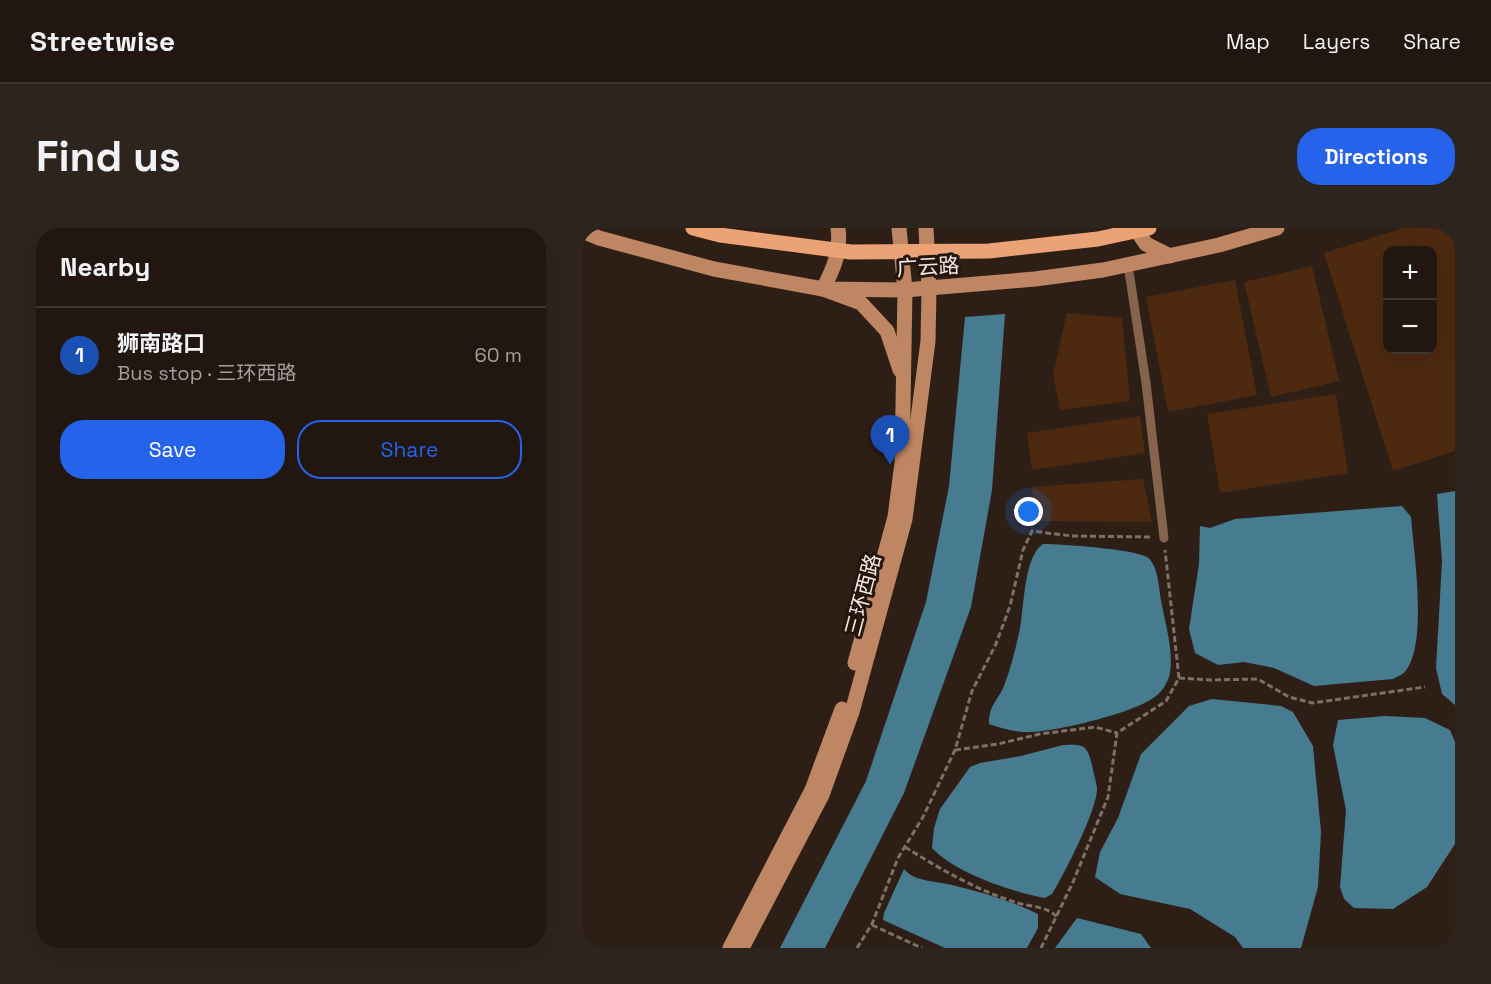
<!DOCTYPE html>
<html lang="en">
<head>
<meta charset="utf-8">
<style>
	:root { --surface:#221710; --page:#2e241e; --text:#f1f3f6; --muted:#a29f9f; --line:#3f3630; --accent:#2563eb }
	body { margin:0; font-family:"Space Grotesk","Noto Sans SC",sans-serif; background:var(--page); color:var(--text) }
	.controls { position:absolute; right:18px; top:18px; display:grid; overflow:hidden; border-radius:12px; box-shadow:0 6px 24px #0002 }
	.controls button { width:54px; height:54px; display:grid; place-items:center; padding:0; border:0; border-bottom:2px solid var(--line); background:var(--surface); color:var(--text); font:30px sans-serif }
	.you { position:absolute; left:447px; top:284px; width:21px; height:21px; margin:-15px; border:4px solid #fff; border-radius:50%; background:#1a73e8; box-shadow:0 0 0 9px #1a73e833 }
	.badge { display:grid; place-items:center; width:39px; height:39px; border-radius:50%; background:var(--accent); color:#fff; font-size:20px; font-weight:700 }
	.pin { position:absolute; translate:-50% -50px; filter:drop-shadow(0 2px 3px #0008) }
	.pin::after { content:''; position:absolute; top:32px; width:21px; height:18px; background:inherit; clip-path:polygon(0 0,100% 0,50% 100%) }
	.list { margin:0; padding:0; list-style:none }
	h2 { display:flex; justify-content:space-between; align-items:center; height:78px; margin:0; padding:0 24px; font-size:26px }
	h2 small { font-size:20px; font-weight:400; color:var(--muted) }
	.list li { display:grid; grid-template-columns:39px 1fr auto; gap:18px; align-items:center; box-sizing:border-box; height:96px; padding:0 24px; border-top:2px solid var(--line) }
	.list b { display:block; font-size:22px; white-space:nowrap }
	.list p { margin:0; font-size:20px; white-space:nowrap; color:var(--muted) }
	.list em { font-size:20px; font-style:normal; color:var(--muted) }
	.actions { display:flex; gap:12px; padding:18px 24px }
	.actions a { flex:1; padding:14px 0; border:2px solid var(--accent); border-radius:24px; text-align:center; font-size:21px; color:var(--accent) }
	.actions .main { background:var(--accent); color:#fff }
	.map { position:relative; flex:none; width:873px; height:720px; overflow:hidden; border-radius:24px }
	header { display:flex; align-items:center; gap:36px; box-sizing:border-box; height:84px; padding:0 30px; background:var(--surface); border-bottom:2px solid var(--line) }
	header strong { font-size:28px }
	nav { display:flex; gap:33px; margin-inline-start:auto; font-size:21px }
	.intro { display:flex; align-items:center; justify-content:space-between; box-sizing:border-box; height:144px; padding:0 36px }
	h1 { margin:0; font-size:42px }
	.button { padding:15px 27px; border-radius:24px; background:var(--accent); color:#fff; font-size:21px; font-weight:700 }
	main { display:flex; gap:36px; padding:0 36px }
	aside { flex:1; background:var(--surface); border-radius:24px; box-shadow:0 6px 24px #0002 }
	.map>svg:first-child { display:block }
	.water { fill:#477b90 }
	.building { fill:#4d2910; fill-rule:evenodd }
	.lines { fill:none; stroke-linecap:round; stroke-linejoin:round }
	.path { stroke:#7d7068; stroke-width:3; stroke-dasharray:6 3; stroke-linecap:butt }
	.lane { stroke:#86634d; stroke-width:9 }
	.secondary { stroke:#bf8663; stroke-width:15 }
	.primary { stroke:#eba274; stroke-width:15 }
	.labels { text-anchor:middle; stroke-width:6; stroke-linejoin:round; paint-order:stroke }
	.street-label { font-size:21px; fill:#f4eae3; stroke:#24160d }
</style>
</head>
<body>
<header>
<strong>Streetwise</strong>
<nav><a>Map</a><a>Layers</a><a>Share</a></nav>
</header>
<div class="intro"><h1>Find us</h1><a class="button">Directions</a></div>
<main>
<aside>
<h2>Nearby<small></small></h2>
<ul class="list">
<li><span class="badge" style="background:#1a4fb4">1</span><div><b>狮南路口</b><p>Bus stop · 三环西路</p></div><em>60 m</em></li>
</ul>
<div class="actions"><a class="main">Save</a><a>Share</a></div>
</aside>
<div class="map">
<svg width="873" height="720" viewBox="0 0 873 720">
	<rect width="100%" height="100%" fill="#2e1f16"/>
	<g class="water">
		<path d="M 423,86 L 410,262 L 389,379 L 322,565 L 243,720 L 198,720 L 284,553 L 344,374 L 367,258 L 383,89 Z"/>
		<path d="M 873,263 L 873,477 L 860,466 L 854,440 L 860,333 L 855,266 Z"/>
		<path d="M 820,278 L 829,289 C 832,326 846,416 823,444 C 820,447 814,449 811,451 L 732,458 L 692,440 L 662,434 L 636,437 L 613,425 L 607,401 L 617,336 L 618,298 L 628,300 L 653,291 Z"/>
		<path d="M 461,316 C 480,316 550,321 565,329 C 576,336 577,361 579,372 C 583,396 593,425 587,449 C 585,455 579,465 574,468 C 553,485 479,502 451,504 C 435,505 422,501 407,496 C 407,477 415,474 422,458 C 429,440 434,419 438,400 C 442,379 442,328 461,316 Z"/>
		<path d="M 630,471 L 699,478 L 711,484 L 731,518 L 739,604 L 736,659 L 719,720 L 661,720 L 653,709 L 608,681 L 538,666 L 513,649 L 518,624 L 536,590 L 559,526 L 607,478 Z"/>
		<path d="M 803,488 L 843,490 L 868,502 L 873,514 L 873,616 L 845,659 L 811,681 L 772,680 L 762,671 L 758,659 L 764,582 L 751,517 L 756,492 Z"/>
		<path d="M 481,517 C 501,516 505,516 510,537 C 511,544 514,552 515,560 C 516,580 482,647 470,666 L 463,670 C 430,664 373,645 350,620 L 352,600 L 358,581 L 388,539 L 398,535 L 439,528 Z"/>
		<path d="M 322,641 C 332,654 355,653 370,657 C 399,664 430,673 456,686 L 456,700 L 445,720 L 363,720 L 301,692 L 302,685 Z"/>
		<path d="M 495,690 L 559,706 L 569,720 L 473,720 Z"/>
	</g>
	<g class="building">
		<path d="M 821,0 L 873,0 L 873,223 L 811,243 L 742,25 ZM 806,22 L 850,22 L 850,122 L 806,122 Z"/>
		<path d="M 730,38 L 757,153 L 689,169 L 662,54 Z"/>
		<path d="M 653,52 L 675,167 L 586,184 L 564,69 Z"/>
		<path d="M 485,85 L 540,90 L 548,173 L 478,182 L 471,146 Z"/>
		<path d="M 754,166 L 766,245 L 638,265 L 625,186 Z"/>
		<path d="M 558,188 L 563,225 L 450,242 L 445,205 Z"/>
		<path d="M 561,251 L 570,294 L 454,293 L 450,259 Z"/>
	</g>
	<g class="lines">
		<g class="path">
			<path d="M 597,450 L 629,452 L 676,451 L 707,469 L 730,475 L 843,459"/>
			<path d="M 373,522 L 416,516 L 458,506 L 513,499 L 535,505"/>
			<path d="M 323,619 C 358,641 396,663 436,675 C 449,679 465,678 475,689"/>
			<path d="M 290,697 L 340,720"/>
			<path d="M 275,720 L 290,696 L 316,630 L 341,589 L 373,522 L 390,463 L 414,416 L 428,378 L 441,322 L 450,303 L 490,308 L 569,309"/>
			<path d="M 459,720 L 491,654 L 526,569 L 535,505 L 584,473 L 597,450 L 583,322"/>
		</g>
		<path class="lane" d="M 546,37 L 564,155 L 582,310"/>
		<g class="secondary">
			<path d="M 256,0 C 259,23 252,40 241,61 L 279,75 L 305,103 L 318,142"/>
			<path d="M 553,0 L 564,16 L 588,28"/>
			<path d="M 0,3 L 17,10 L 132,41 L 241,61 L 323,62 L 453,51 L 521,42 L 637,17 L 695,0"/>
			<path d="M 273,435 L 313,289 L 320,235 L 323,62 L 317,0"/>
			<path d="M 148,720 L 230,562 L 260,481"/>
			<path d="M 160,720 L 240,567 L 270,484 L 323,291 L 346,113 L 347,62 L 344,0"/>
		</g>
		<path class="primary" d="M 111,0 L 138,7 L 269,24 L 407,23 L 516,11 L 567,0"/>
	</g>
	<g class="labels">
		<g class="street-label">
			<text transform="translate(346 39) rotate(-3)" y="7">广云路</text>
			<text transform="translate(281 367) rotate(-75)" y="7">三环西路</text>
		</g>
	</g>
</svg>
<div class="controls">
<button>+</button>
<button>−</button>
</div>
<div class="you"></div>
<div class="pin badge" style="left:308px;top:237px;background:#1a4fb4">1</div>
</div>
</main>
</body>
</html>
